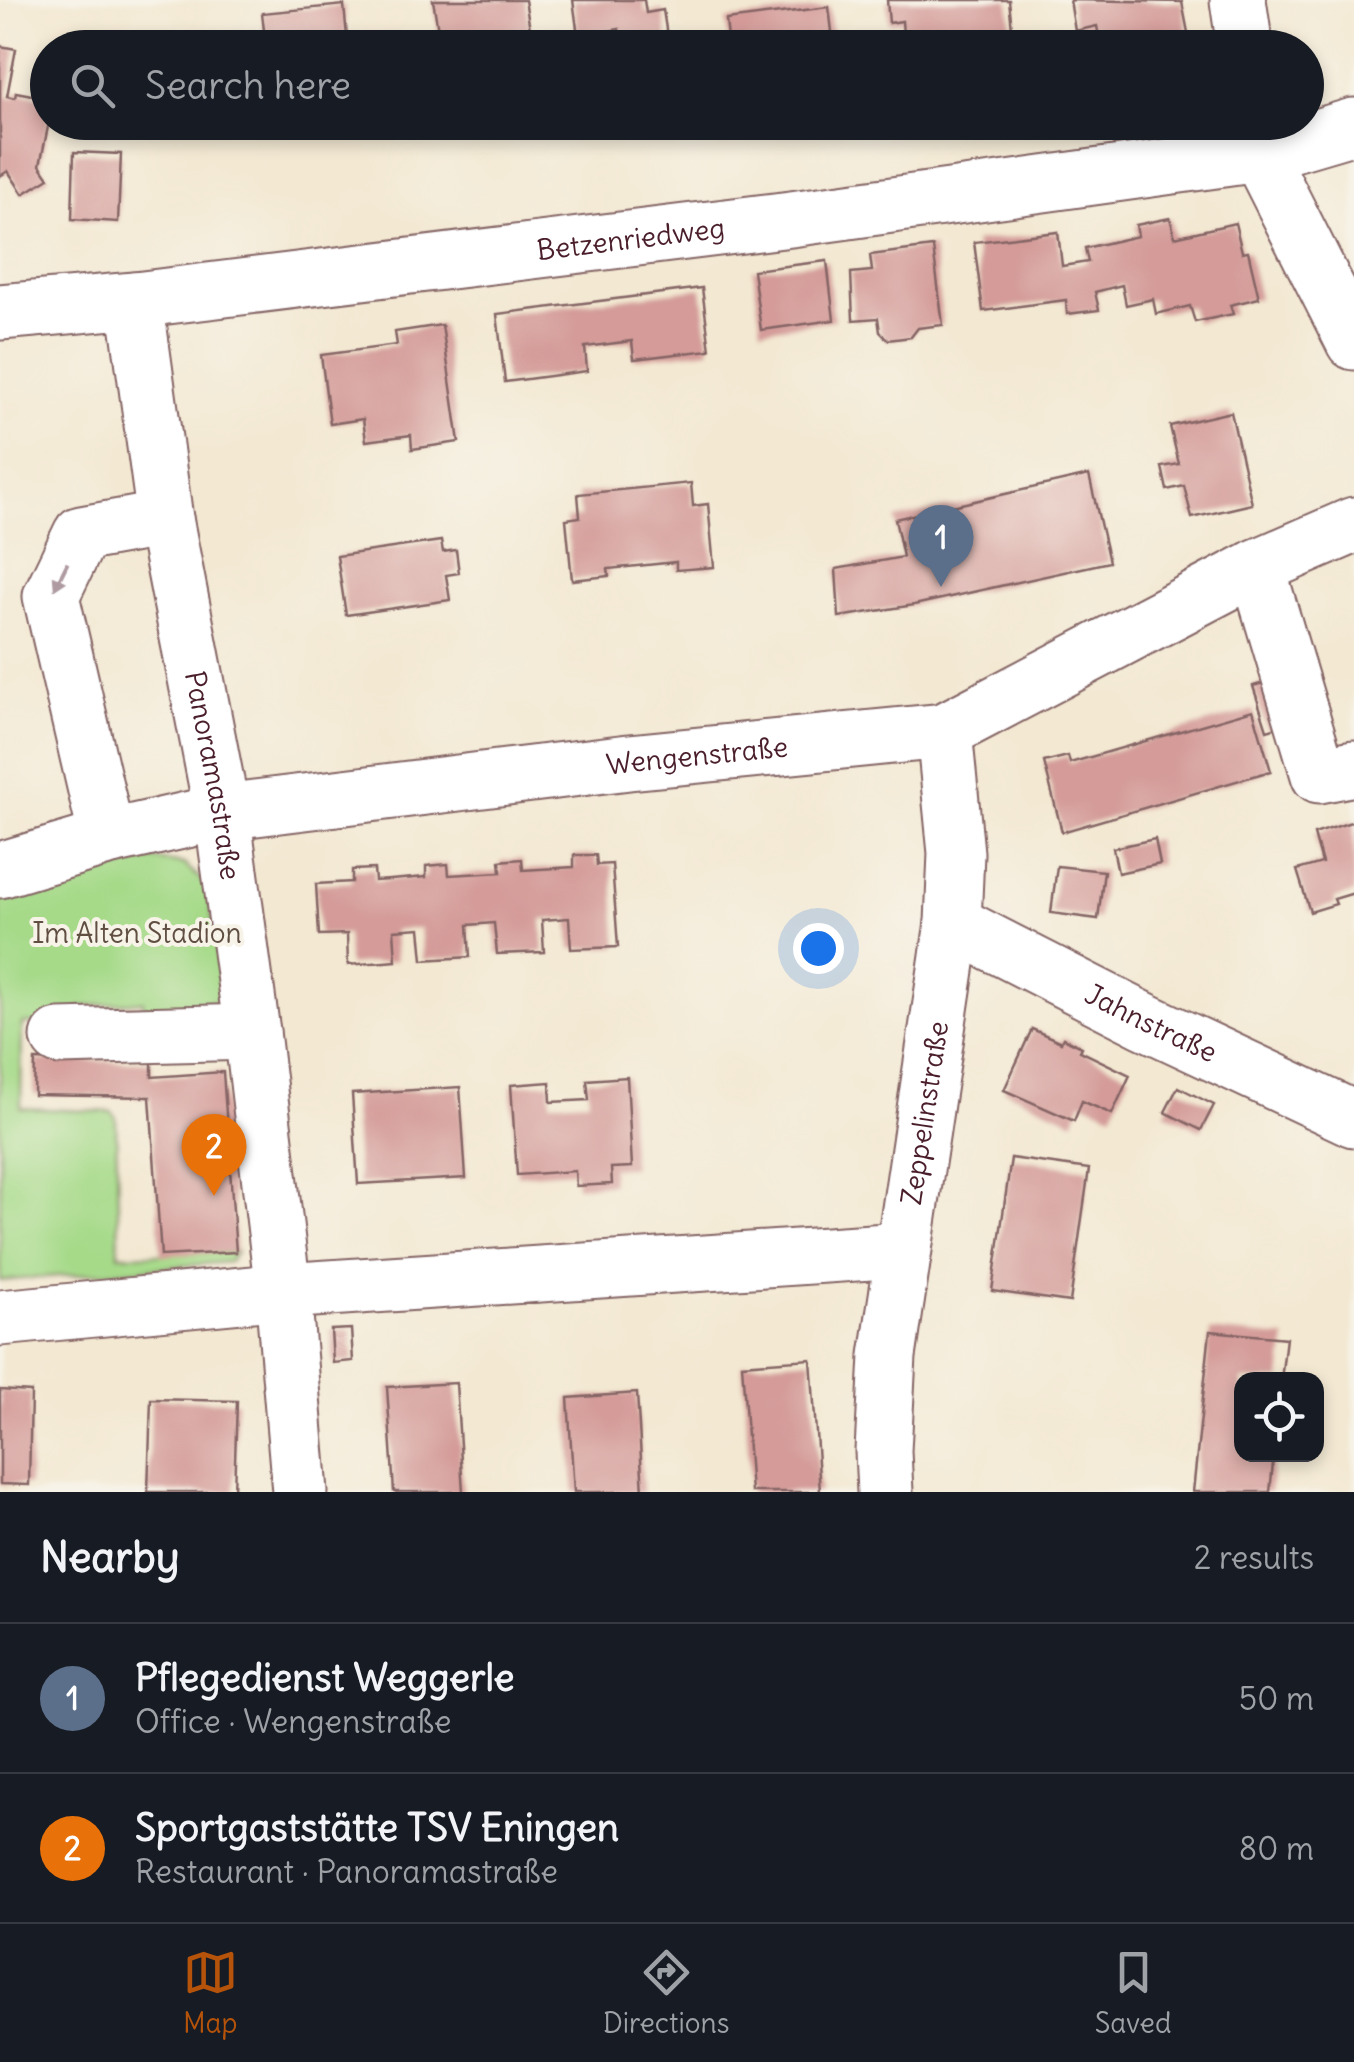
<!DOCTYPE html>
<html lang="en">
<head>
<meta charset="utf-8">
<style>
	:root { --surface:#171b24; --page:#242831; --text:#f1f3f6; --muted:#9ea1a6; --line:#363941; --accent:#b45309 }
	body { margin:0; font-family:Delius,sans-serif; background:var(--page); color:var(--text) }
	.controls { position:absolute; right:30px; bottom:30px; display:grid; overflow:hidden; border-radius:20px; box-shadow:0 5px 15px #0003 }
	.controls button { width:90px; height:90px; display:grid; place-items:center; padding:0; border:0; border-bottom:2px solid var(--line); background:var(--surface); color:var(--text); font:50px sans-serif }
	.you { position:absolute; left:818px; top:948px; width:35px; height:35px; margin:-25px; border:8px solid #fff; border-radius:50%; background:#1a73e8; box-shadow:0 0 0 15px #1a73e833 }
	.badge { display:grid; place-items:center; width:65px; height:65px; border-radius:50%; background:var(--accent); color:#fff; font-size:32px; font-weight:700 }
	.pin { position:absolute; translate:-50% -82px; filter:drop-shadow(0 2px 5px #0008) }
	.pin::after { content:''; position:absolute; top:52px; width:35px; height:30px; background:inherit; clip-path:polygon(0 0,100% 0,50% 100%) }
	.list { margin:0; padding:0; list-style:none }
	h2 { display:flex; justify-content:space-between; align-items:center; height:130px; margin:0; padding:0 40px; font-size:42px }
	h2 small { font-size:32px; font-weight:400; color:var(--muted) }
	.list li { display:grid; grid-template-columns:65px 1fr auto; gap:30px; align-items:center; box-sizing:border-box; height:150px; padding:0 40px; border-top:2px solid var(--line) }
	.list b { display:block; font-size:38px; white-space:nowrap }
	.list p { margin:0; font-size:32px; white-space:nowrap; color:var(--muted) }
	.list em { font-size:32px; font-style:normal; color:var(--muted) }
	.icon { flex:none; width:55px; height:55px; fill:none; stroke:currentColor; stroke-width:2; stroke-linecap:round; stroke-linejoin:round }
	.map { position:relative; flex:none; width:1354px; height:1492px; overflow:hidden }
	.search { position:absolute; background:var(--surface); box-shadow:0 5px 15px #0003; left:30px; right:30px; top:30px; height:110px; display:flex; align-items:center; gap:25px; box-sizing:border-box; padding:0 35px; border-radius:55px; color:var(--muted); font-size:38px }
	.sheet { height:430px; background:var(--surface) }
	nav { display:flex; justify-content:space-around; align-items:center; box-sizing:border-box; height:140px; border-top:2px solid var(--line); background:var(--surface); font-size:28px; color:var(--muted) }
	nav a { display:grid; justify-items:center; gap:5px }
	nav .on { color:var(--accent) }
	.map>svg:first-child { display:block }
	.green { fill:#a6da89; stroke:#787c5a; stroke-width:2.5 }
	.building { fill:#d49b99 }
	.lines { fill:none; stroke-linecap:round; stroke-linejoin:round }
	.minor-casing { stroke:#856565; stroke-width:59 }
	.minor { stroke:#fff; stroke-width:55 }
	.oneway { fill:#ae9aa0 }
	.labels { text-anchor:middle; stroke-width:8; stroke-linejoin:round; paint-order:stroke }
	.street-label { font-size:28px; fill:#4a1f2b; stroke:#f7f3e8 }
	.park-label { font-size:28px; fill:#614e42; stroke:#f7f3e8 }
</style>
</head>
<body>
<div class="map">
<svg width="1354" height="1492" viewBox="0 0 1354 1492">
	<rect width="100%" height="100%" fill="#f7f3e8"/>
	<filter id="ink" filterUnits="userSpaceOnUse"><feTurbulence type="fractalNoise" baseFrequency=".01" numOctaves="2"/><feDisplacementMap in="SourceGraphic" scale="20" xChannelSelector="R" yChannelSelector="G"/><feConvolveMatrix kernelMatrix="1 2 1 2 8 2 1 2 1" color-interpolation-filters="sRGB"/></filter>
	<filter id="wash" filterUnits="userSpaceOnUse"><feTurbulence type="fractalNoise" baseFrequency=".0048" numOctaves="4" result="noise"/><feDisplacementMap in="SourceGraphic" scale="40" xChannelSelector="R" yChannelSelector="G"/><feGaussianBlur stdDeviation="2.25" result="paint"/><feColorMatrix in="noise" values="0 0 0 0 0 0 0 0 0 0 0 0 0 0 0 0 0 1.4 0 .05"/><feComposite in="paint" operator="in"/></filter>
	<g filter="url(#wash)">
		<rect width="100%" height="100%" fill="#f3e8d2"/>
		<path class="green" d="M 151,859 L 184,864 L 207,885 L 225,1000 L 145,1014 L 143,1001 L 80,1007 L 81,1021 L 22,1024 L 21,1108 L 112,1112 L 116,1118 L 119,1255 L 236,1252 L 229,1262 L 0,1281 L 0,897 Z"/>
		<g id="blocks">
			<g class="building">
				<path d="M 433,0 L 525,0 L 530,29 L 484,36 L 486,48 L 441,48 Z"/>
				<path d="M 573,0 L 644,0 L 646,13 L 663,10 L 669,48 L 622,48 L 619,29 L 602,32 L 604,39 L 579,43 Z"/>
				<path d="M 887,0 L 1009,0 L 1014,48 L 904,48 L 902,21 L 889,23 Z"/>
				<path d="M 1070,0 L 1182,2 L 1191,48 L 1101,48 L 1097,26 L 1075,31 Z"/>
				<path d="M 344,5 L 348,48 L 266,48 L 262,13 Z"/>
				<path d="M 829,7 L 834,48 L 729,48 L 726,20 Z"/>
				<path d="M 176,34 L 178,48 L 114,48 L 114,40 Z"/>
				<path d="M 0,46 L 16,49 L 7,96 L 15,98 L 16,92 L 48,98 L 49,122 L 40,165 L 49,178 L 23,194 L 8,171 L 0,176 Z"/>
				<path d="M 74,152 L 121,154 L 118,222 L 72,219 Z"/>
				<path d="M 1170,218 L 1175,237 L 1235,223 L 1242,252 L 1248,251 L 1259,298 L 1230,305 L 1233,314 L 1195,322 L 1190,306 L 1156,314 L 1153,299 L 1126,305 L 1122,285 L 1095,292 L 1099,310 L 1067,314 L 1066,300 L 983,311 L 974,242 L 1058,232 L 1062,266 L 1088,262 L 1085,248 L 1138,236 L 1136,225 Z"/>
				<path d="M 933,247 L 943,325 L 918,328 L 911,337 L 888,340 L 880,332 L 878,318 L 853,320 L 851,273 L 872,271 L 870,255 Z"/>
				<path d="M 827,261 L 834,320 L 761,330 L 753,270 Z"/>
				<path d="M 702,288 L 710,350 L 634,359 L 632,341 L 585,347 L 587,371 L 505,382 L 497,314 Z"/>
				<path d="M 442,325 L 459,442 L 412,449 L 411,435 L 366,441 L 363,419 L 330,424 L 321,355 L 397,345 L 395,332 Z"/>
				<path d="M 1231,412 L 1252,504 L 1192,518 L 1184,486 L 1167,490 L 1162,467 L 1179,464 L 1170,426 Z"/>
				<path d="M 1089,475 L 1109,562 L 914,605 L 839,617 L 836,569 L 903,557 L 895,519 Z"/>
				<path d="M 691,483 L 693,506 L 708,504 L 714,567 L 676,570 L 676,562 L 608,569 L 609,576 L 572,580 L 566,519 L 580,517 L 578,494 Z"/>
				<path d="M 441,541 L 443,552 L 456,550 L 459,573 L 446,575 L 450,600 L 346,615 L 337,556 Z"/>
				<path d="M 1277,679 L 1289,724 L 1267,730 L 1253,686 Z"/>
				<path d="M 1253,710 L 1271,771 L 1062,832 L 1044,762 L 1068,756 L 1070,763 Z"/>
				<path d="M 1354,821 L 1354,893 L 1334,899 L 1336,904 L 1310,912 L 1297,870 L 1322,863 L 1314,834 Z"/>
				<path d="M 1155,839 L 1160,864 L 1118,873 L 1113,848 Z"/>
				<path d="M 574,855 L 596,855 L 597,865 L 612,864 L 618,947 L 571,949 L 569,918 L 542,920 L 544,952 L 497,954 L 494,923 L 468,925 L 470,957 L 423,960 L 420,928 L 394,930 L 396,961 L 348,965 L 347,934 L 319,935 L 316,884 L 352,882 L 352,870 L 374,869 L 375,881 L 390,880 L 426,877 L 426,866 L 448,864 L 449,875 L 501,872 L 500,861 L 522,859 L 523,870 L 574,867 Z"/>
				<path d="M 1057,866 L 1104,871 L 1098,919 L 1051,913 Z"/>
				<path d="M 1032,1029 L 1061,1042 L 1063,1038 L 1082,1047 L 1080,1051 L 1130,1075 L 1112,1114 L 1082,1101 L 1074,1121 L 1004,1090 Z"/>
				<path d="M 35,1060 L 152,1062 L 152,1077 L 223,1072 L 236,1252 L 161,1256 L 150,1097 L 34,1095 Z"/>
				<path d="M 627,1077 L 632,1167 L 611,1168 L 612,1184 L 576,1186 L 575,1171 L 517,1175 L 511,1085 L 550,1082 L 551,1102 L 589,1100 L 587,1080 Z"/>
				<path d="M 460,1087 L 466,1178 L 358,1184 L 352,1094 Z"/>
				<path d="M 1178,1087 L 1214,1105 L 1201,1130 L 1165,1112 Z"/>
				<path d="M 1011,1158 L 1089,1169 L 1070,1302 L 992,1291 Z"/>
				<path d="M 351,1329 L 353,1361 L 333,1363 L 331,1330 Z"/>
				<path d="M 1210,1331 L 1286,1338 L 1281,1380 L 1242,1380 L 1242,1454 L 1274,1454 L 1270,1492 L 1193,1492 Z"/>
				<path d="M 811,1359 L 820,1492 L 751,1492 L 742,1364 Z"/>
				<path d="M 456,1383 L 463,1492 L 394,1492 L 387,1387 Z"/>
				<path d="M 0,1390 L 31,1392 L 29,1485 L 0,1484 Z"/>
				<path d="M 637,1393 L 643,1492 L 574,1492 L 568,1398 Z"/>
				<path d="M 151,1399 L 237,1401 L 234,1492 L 148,1492 Z"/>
			</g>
		</g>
	</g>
	<g filter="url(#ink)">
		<use href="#blocks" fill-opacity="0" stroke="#856565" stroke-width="2.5"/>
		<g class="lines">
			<g class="minor-casing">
				<g id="minor">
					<path d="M 1238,0 L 1245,48"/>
					<path d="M 1255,122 L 1259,154 L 1354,342"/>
					<path id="s1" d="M 135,300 L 165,519 L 222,812 L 252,1032 L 283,1291 L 300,1492"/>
					<path id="s2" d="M 0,312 L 135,300 L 791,219 L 1259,154 L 1354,126"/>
					<path d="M 1257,567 L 1319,775 L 1354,768"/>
					<path d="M 107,838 L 51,596 L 81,534 L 165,519"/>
					<path id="s3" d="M 0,870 L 107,838 L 222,812 L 629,762 L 944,731 L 1257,567 L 1354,525"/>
					<path id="s4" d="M 953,923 L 1143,1020 L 1354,1119"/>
					<path d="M 59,1037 L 252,1032"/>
					<path d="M 0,1318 L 283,1291 L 902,1250"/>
					<path id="s5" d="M 885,1492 L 883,1451 L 888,1356 L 953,923 L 956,853 L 944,731"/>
				</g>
			</g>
			<use href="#minor" class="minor"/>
		</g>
		<defs><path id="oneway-solid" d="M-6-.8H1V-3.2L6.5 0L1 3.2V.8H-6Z" transform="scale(2.5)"/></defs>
		<use class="oneway" href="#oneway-solid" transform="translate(61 576) rotate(116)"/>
	</g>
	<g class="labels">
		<g class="street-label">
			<text dy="10" stroke="none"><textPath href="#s2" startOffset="635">Betzenriedweg</textPath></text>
			<text dy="10" stroke="none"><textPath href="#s3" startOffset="708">Wengenstraße</textPath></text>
			<text dy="10" stroke="none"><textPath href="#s1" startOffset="482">Panoramastraße</textPath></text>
			<text dy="10" stroke="none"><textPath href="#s4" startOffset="222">Jahnstraße</textPath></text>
			<text dy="10" stroke="none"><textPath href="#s5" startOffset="382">Zeppelinstraße</textPath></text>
		</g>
		<g class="park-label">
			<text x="137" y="943">Im Alten Stadion</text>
		</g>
	</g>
</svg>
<div class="controls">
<button><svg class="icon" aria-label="locate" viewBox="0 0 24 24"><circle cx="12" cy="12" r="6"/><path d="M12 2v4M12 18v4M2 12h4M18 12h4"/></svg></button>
</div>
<div class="you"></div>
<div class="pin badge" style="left:941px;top:587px;background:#5c6f8a">1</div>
<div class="pin badge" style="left:214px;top:1196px;background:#e8710a">2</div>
<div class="search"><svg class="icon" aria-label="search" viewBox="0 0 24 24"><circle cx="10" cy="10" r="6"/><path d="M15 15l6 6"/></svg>Search here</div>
</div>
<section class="sheet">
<h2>Nearby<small>2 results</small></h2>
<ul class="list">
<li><span class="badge" style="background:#5c6f8a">1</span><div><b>Pflegedienst Weggerle</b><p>Office · Wengenstraße</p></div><em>50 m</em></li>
<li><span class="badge" style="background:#e8710a">2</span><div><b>Sportgaststätte TSV Eningen</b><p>Restaurant · Panoramastraße</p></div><em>80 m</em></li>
</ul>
</section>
<nav>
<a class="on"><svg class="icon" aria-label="map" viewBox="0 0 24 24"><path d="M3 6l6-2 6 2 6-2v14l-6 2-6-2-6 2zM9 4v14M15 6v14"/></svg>Map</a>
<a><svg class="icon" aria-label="directions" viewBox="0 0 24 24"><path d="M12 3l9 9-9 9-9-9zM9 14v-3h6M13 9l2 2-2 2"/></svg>Directions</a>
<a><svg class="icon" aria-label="saved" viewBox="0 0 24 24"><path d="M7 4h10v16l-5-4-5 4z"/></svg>Saved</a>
</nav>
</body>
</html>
